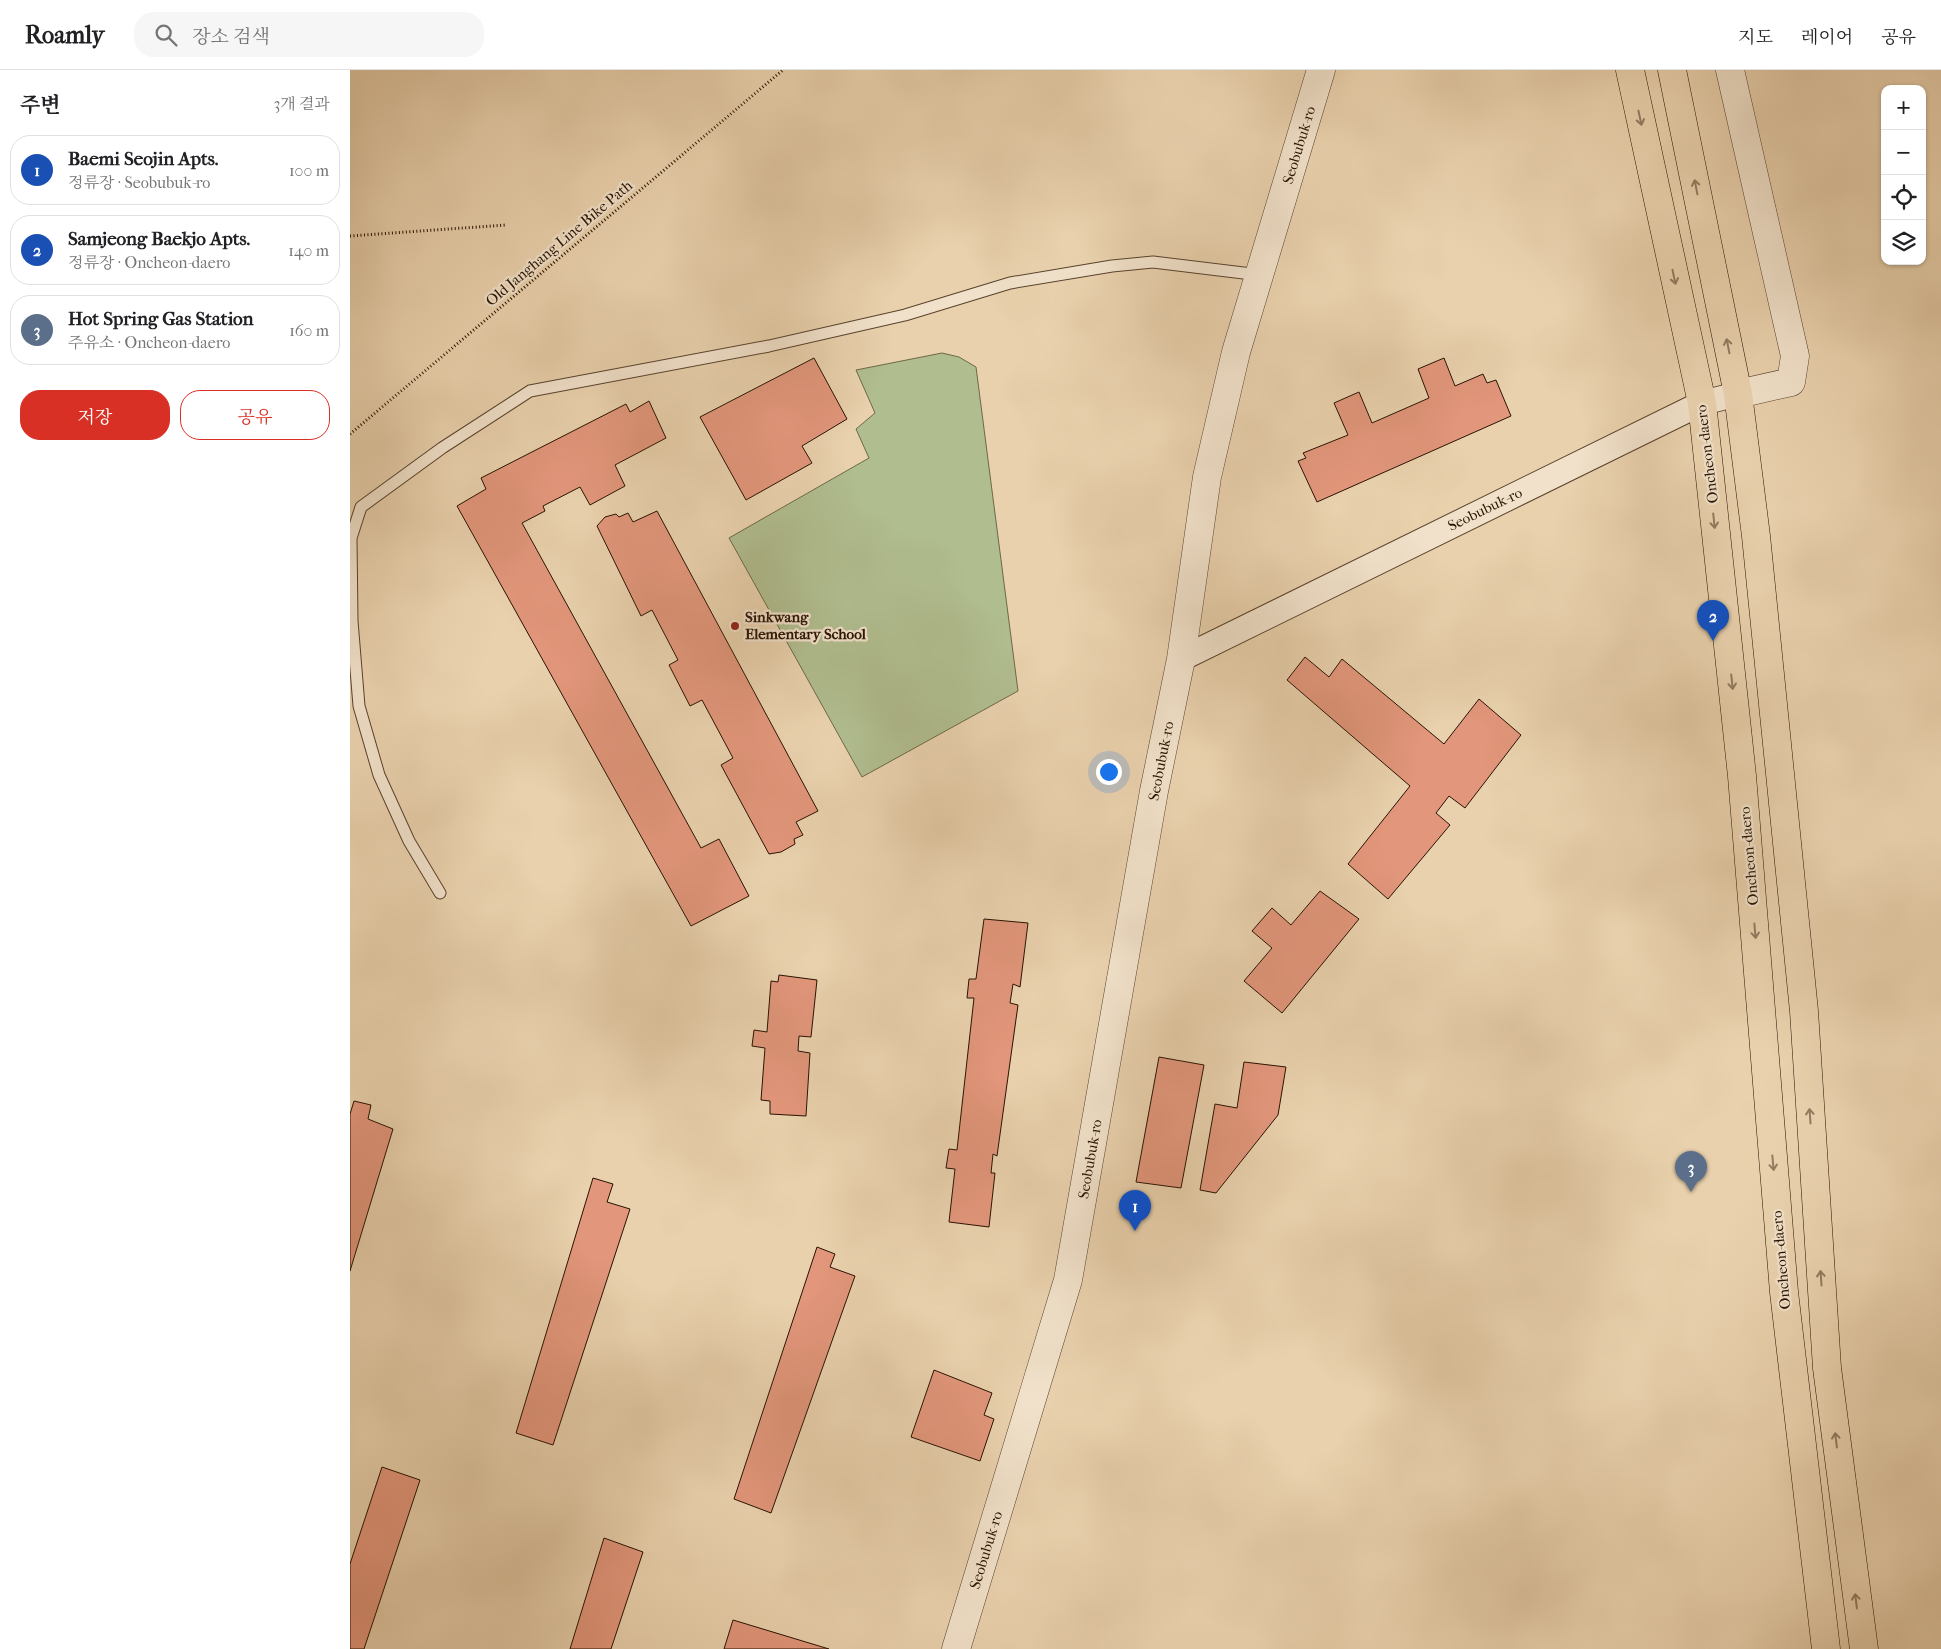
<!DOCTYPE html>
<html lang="ko">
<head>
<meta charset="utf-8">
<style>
	:root { --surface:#fff; --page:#f6f6f6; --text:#202124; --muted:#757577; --line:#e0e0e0; --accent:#d93025 }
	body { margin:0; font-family:"IM FELL French Canon","Noto Serif KR",serif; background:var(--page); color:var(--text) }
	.controls { position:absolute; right:15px; top:15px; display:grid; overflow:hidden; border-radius:10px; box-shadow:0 1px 4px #0004 }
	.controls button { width:45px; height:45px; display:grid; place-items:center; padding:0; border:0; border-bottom:1px solid var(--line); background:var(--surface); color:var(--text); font:25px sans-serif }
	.you { position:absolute; left:758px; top:701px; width:18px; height:18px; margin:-12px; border:4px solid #fff; border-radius:50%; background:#1a73e8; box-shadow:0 0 0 8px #1a73e833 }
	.badge { display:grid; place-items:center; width:32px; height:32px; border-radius:50%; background:var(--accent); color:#fff; font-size:16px; font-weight:700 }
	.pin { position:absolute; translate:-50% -41px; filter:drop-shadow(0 1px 2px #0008) }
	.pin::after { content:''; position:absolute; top:26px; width:18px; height:15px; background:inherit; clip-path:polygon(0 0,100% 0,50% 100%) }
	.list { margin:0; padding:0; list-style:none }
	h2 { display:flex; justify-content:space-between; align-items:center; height:65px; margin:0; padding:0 20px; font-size:21px }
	h2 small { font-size:16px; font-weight:400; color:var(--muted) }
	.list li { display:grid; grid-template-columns:32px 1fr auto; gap:15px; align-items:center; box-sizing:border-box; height:70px; margin:0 10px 10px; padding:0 10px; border:1px solid var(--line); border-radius:20px }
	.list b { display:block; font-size:19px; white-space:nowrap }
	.list p { margin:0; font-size:16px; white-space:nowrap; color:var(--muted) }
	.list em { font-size:16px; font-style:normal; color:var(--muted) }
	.actions { display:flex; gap:10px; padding:15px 20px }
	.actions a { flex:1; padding:11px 0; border:1px solid var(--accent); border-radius:20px; text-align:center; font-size:18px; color:var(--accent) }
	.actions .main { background:var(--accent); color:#fff }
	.icon { flex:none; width:28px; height:28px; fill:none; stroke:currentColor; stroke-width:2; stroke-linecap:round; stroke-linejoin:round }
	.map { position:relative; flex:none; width:1591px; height:1579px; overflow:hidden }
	header { display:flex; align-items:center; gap:30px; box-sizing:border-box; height:70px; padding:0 25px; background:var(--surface); border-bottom:1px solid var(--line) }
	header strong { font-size:24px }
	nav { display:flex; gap:28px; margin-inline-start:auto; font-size:18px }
	.search { width:350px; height:45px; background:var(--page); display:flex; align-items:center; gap:12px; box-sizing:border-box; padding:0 18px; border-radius:20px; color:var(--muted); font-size:19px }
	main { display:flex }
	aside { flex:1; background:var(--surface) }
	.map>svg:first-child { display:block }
	.green { fill:#b0bd8f; stroke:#6c6848 }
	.building { fill:#e2967b; stroke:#281201 }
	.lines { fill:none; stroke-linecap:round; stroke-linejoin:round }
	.service-casing { stroke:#58422c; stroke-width:13 }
	.minor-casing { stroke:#58422c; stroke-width:26 }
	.tertiary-casing { stroke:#58422c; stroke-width:29 }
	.primary-casing { stroke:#281201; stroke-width:29 }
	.path { stroke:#281201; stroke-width:3; stroke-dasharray:1 2.5; stroke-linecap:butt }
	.service { stroke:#f1e1ca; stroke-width:11 }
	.minor { stroke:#f1e1ca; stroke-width:24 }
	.tertiary { stroke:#f1e1ca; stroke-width:28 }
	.primary { stroke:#e9d1ad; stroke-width:28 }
	.oneway { stroke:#927b60 }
	.poi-dot { fill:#8f2418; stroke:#f1e1ca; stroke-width:2 }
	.labels { text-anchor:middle; stroke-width:4.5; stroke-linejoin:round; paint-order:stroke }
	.street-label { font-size:15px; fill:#281201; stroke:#f1e1ca }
	.poi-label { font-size:15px; font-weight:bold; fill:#281201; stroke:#f1e1ca; text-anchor:start }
</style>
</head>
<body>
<header>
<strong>Roamly</strong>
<div class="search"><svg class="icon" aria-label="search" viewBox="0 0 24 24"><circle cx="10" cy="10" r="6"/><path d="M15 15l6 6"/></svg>장소 검색</div>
<nav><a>지도</a><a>레이어</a><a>공유</a></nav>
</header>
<main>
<aside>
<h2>주변<small>3개 결과</small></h2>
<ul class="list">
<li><span class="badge" style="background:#1a4fb4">1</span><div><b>Baemi Seojin Apts.</b><p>정류장 · Seobubuk-ro</p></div><em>100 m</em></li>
<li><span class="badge" style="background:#1a4fb4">2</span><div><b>Samjeong Baekjo Apts.</b><p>정류장 · Oncheon-daero</p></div><em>140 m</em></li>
<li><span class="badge" style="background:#5c6f8a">3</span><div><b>Hot Spring Gas Station</b><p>주유소 · Oncheon-daero</p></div><em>160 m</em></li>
</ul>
<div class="actions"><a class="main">저장</a><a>공유</a></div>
</aside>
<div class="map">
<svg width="1591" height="1579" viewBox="0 0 1591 1579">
	<rect width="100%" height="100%" fill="#e9d1ad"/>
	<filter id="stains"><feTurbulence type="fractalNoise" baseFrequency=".004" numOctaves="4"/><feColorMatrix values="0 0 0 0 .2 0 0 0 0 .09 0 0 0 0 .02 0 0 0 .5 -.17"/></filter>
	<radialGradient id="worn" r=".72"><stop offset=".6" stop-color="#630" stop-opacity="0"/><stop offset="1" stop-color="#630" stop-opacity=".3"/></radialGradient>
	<path class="green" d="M 592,283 L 609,287 L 626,297 L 668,621 L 512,707 L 379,468 L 519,388 L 506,359 L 525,343 L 506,300 Z"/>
	<g class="building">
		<path d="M 464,288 L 497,349 L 452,376 L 462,393 L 396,430 L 350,347 Z"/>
		<path d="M 1094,288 L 1105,316 L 1133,304 L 1137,313 L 1146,310 L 1161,346 L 967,432 L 948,391 L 956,388 L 953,383 L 998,365 L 984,333 L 1009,322 L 1022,353 L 1079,328 L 1068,299 Z"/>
		<path d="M 299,331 L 316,368 L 265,395 L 275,416 L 240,435 L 230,417 L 193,436 L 195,441 L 172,453 L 351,778 L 369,769 L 399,826 L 341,856 L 107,436 L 136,419 L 131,408 L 276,334 L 280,342 Z"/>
		<path d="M 307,441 L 468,741 L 446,752 L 453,765 L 444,769 L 445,774 L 431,782 L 419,784 L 371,695 L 383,688 L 352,630 L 340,636 L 319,595 L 328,590 L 302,540 L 291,546 L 247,456 L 255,447 L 266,444 L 269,447 L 278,443 L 283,452 Z"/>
		<path d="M 955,587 L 979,607 L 992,589 L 1094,674 L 1129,629 L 1171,665 L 1115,738 L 1099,726 L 1086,743 L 1100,755 L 1038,829 L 998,794 L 1060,716 L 937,610 Z"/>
		<path d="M 970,821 L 1009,849 L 932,943 L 894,911 L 922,878 L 902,861 L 922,838 L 941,855 Z"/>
		<path d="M 634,849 L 678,853 L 670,917 L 663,914 L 660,933 L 668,935 L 647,1086 L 643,1084 L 641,1103 L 645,1103 L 639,1157 L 599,1152 L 605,1099 L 596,1098 L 599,1079 L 607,1080 L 624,928 L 617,928 L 619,909 L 626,909 Z"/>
		<path d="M 429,905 L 467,910 L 461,967 L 449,966 L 448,981 L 460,983 L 456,1046 L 420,1044 L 420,1031 L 411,1030 L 415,978 L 402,976 L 404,960 L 417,962 L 421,911 L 428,912 Z"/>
		<path d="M 809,987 L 854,995 L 831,1118 L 786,1112 Z"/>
		<path d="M 894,992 L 936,997 L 928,1045 L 866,1123 L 850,1120 L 865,1034 L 887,1038 Z"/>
		<path d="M 4,1031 L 21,1035 L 18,1049 L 43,1059 L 0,1201 L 0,1044 Z"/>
		<path d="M 243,1108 L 263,1114 L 257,1132 L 280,1139 L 203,1375 L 166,1363 Z"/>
		<path d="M 467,1177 L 485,1184 L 480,1197 L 505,1206 L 421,1443 L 384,1429 Z"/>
		<path d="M 584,1300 L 642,1323 L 634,1345 L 644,1349 L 630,1391 L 561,1367 Z"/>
		<path d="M 32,1397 L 70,1410 L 14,1579 L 0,1579 L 0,1494 Z"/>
		<path d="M 254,1468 L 293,1482 L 261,1579 L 220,1579 Z"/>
		<path d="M 383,1550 L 479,1579 L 374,1579 Z"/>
	</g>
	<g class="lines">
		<g class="service-casing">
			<path id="service" d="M 90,823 L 59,771 L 29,705 L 9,636 L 2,551 L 1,468 L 11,437 L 92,378 L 180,321 L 419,276 L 555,245 L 660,213 L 762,196 L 803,192 L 910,205"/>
		</g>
		<g class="minor-casing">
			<path id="minor" d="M 831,589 L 1352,333 L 1388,324"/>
		</g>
		<g class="tertiary-casing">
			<g id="tertiary">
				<path d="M 1380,0 L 1445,286 L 1441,312 L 1388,324"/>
				<path d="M 606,1579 L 718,1210 L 804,721 L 831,589 L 857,407 L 886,282 L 971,0"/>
			</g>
		</g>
		<g class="primary-casing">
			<g id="primary">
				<path d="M 1280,0 L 1352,333 L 1392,706 L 1434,1222 L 1476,1579"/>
				<path d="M 1322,0 L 1388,324 L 1406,466 L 1454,941 L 1477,1298 L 1514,1579"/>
			</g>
		</g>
		<g class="path">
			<path d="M 0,166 L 156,155"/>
			<path d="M 0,364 L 433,0"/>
		</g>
		<use href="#service" class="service"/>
		<use href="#minor" class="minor"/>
		<use href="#tertiary" class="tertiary"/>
		<use href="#primary" class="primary"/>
	</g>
	<defs><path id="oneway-shaft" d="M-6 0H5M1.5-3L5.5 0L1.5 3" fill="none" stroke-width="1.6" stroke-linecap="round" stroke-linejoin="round" transform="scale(1.25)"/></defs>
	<g class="oneway">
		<use href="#oneway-shaft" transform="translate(1290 48) rotate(78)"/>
		<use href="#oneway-shaft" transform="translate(1346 117) rotate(-101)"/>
		<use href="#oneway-shaft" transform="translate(1324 207) rotate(78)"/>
		<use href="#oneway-shaft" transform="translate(1378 276) rotate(-101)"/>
		<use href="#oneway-shaft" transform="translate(1364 451) rotate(84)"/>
		<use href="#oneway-shaft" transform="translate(1382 612) rotate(84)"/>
		<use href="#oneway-shaft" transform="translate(1405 861) rotate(85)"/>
		<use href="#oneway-shaft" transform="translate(1460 1046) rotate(-94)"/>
		<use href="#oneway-shaft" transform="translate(1423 1093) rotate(85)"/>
		<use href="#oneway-shaft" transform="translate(1471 1208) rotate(-94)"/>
		<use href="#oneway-shaft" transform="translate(1486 1370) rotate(-97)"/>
		<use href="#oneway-shaft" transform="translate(1506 1531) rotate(-97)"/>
	</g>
	<circle class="poi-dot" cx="385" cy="556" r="5"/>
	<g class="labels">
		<g class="street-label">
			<text transform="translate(949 75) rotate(-73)" y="5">Seobubuk-ro</text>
			<text transform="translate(209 173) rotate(-40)" y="5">Old Janghang Line Bike Path</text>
			<text transform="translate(1357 384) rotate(-97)" y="5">Oncheon-daero</text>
			<text transform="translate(1135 439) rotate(-26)" y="5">Seobubuk-ro</text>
			<text transform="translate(811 691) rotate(-79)" y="5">Seobubuk-ro</text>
			<text transform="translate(1399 786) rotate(-95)" y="5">Oncheon-daero</text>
			<text transform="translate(740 1089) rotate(-80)" y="5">Seobubuk-ro</text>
			<text transform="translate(1431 1190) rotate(-95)" y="5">Oncheon-daero</text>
			<text transform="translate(636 1480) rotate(-73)" y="5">Seobubuk-ro</text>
		</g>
		<g class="poi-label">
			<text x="395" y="552">Sinkwang<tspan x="395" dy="17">Elementary School</tspan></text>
		</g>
	</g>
	<rect width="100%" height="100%" filter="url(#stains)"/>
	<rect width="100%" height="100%" fill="url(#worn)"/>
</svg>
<div class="controls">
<button>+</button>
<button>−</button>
<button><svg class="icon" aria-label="locate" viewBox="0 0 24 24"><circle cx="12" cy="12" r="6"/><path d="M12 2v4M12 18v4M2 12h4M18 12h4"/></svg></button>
<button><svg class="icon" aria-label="layers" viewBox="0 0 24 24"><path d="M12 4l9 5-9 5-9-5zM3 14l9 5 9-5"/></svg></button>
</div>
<div class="you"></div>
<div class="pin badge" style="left:785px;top:1161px;background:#1a4fb4">1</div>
<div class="pin badge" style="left:1363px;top:571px;background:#1a4fb4">2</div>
<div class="pin badge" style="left:1341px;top:1122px;background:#5c6f8a">3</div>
</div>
</main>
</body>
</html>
